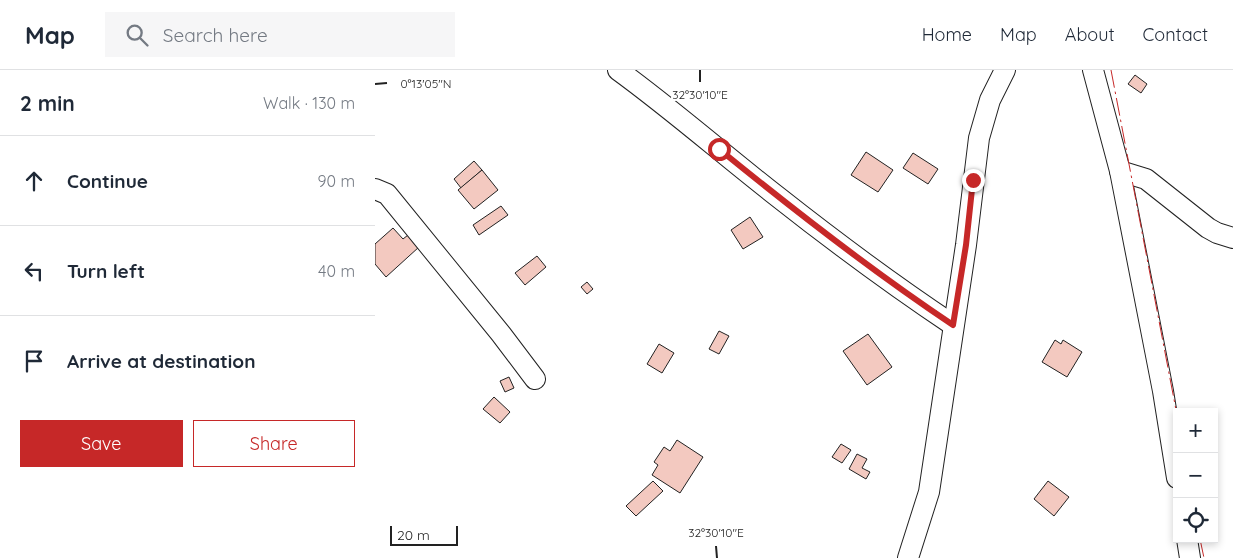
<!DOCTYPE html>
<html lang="en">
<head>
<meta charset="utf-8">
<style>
	:root { --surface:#fff; --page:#f6f6f7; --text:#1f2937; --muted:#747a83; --line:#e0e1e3; --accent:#c62828 }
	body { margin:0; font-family:Quicksand,sans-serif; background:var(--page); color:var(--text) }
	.controls { position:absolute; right:15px; bottom:15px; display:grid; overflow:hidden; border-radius:0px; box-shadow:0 2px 8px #0003 }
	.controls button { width:45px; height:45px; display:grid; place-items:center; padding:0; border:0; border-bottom:1px solid var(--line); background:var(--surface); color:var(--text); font:25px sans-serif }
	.scale { position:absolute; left:15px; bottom:12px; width:68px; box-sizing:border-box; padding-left:5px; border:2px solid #222; border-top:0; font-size:14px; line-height:18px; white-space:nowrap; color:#222; -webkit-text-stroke:4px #fff; paint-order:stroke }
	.stop { position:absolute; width:15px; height:15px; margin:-11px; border:4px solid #c62828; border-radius:50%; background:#fff }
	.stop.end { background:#c62828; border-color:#fff; box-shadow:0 1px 5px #0008 }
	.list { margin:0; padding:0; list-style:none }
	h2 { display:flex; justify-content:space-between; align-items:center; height:65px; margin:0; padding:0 20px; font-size:21px }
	h2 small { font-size:16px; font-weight:400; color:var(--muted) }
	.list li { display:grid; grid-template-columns:32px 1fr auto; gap:15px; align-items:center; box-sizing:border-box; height:90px; padding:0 20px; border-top:1px solid var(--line) }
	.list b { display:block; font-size:19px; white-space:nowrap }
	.list em { font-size:16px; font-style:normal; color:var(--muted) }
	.actions { display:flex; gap:10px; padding:15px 20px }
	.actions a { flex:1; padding:11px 0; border:1px solid var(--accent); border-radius:0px; text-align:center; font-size:18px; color:var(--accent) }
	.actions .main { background:var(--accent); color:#fff }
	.icon { flex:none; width:28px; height:28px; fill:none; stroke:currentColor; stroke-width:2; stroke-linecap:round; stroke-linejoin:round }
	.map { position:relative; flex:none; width:858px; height:488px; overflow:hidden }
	header { display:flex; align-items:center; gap:30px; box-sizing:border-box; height:70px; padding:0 25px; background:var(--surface); border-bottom:1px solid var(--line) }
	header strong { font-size:24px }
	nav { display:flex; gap:28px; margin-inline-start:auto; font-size:18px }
	.search { width:350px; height:45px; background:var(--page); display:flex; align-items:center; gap:12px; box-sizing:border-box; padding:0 18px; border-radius:0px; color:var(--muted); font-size:19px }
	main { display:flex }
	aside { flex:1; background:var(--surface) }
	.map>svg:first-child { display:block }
	.building { fill:#f3c9c0; stroke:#222 }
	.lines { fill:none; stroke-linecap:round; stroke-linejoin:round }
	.minor-casing { stroke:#222; stroke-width:22 }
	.minor { stroke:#fff; stroke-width:20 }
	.power { stroke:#c62828; stroke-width:1; stroke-dasharray:18 4 2.5 4; stroke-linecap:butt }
	.route { stroke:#c62828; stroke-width:6 }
	.ticks { fill:none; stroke:#222; stroke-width:2 }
	.ticks-label { font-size:12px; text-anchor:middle; fill:#222; stroke:#fff; stroke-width:4; stroke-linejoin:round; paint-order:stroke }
</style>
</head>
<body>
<header>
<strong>Map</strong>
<div class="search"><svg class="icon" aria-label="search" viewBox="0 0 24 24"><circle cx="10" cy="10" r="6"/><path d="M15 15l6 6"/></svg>Search here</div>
<nav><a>Home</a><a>Map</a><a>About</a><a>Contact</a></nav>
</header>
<main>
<aside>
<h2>2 min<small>Walk · 130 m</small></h2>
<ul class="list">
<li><svg class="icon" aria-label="ahead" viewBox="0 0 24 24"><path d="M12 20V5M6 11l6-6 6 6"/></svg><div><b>Continue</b></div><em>90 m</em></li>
<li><svg class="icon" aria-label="left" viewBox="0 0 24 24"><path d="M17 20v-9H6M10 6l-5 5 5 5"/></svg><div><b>Turn left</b></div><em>40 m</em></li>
<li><svg class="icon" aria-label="arrive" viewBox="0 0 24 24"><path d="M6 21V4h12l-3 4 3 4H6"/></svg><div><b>Arrive at destination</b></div></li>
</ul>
<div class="actions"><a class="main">Save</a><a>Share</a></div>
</aside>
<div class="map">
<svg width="858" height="488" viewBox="0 0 858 488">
	<rect width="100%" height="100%" fill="#fff"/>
	<g class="building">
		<path d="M 760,5 L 772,14 L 766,23 L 753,14 Z"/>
		<path d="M 491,82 L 518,100 L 503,122 L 476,105 Z"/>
		<path d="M 538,83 L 563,99 L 553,114 L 528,98 Z"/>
		<path d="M 99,91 L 107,100 L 86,118 L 79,109 Z"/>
		<path d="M 107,100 L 123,120 L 99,139 L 83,120 Z"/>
		<path d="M 126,136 L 133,145 L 104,165 L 98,155 Z"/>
		<path d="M 375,147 L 388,167 L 368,179 L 356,160 Z"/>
		<path d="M 18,158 L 28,169 L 33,165 L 44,177 L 11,207 L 0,194 L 0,174 Z"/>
		<path d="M 162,186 L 171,197 L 150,215 L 140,203 Z"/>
		<path d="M 212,212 L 218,219 L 212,224 L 206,217 Z"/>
		<path d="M 344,261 L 354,266 L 344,284 L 334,279 Z"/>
		<path d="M 493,264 L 517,297 L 492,315 L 468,281 Z"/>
		<path d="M 680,270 L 686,274 L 688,270 L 707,282 L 692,307 L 667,292 Z"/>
		<path d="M 284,274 L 299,283 L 287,303 L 272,294 Z"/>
		<path d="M 134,307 L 139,318 L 130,322 L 125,311 Z"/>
		<path d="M 119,327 L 135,342 L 125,353 L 108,339 Z"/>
		<path d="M 302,370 L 328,387 L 305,423 L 277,405 L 283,395 L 279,392 L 289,377 L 295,381 Z"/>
		<path d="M 466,374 L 476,380 L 467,393 L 457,387 Z"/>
		<path d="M 482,384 L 492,389 L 487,398 L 495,402 L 491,409 L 474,399 Z"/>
		<path d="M 278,411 L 288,421 L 261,446 L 251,436 Z"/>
		<path d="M 673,411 L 694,427 L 679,446 L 659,429 Z"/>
	</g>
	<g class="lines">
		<g class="minor-casing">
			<g id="minor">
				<path d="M 243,0 C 298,40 349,85 403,127 C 460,172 518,215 578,255"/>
				<path d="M 718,0 L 745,101 L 788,321 L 802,408"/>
				<path d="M 745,101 L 771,109 L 833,158 L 842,163 L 858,168"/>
				<path d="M 0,119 L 12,124 L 126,264 L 160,309"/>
				<path d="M 812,469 L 815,488"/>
				<path d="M 533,488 L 554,422 L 591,175 L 604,68 L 615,30 L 630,0"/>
			</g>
		</g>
		<use href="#minor" class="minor"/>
		<g class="power">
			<path d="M 736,0 L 802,345"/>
			<path d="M 825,469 L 829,488"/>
		</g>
	</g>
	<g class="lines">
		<path class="route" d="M 344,79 C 420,141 497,201 578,255 L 591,175 L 598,110"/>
	</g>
	<path class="ticks" d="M 325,0 L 325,12M 0,14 L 12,13M 341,476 L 342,488"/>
	<g class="ticks-label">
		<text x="51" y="18">0°13'05"N</text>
		<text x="325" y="29">32°30'10"E</text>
		<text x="341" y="467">32°30'10"E</text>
	</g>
</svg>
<div class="controls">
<button>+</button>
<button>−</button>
<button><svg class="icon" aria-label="locate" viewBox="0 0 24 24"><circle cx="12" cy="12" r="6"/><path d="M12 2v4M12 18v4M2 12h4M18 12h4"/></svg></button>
</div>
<div class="scale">20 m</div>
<div class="stop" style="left:344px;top:79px"></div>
<div class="stop end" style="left:598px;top:110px"></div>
</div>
</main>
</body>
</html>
